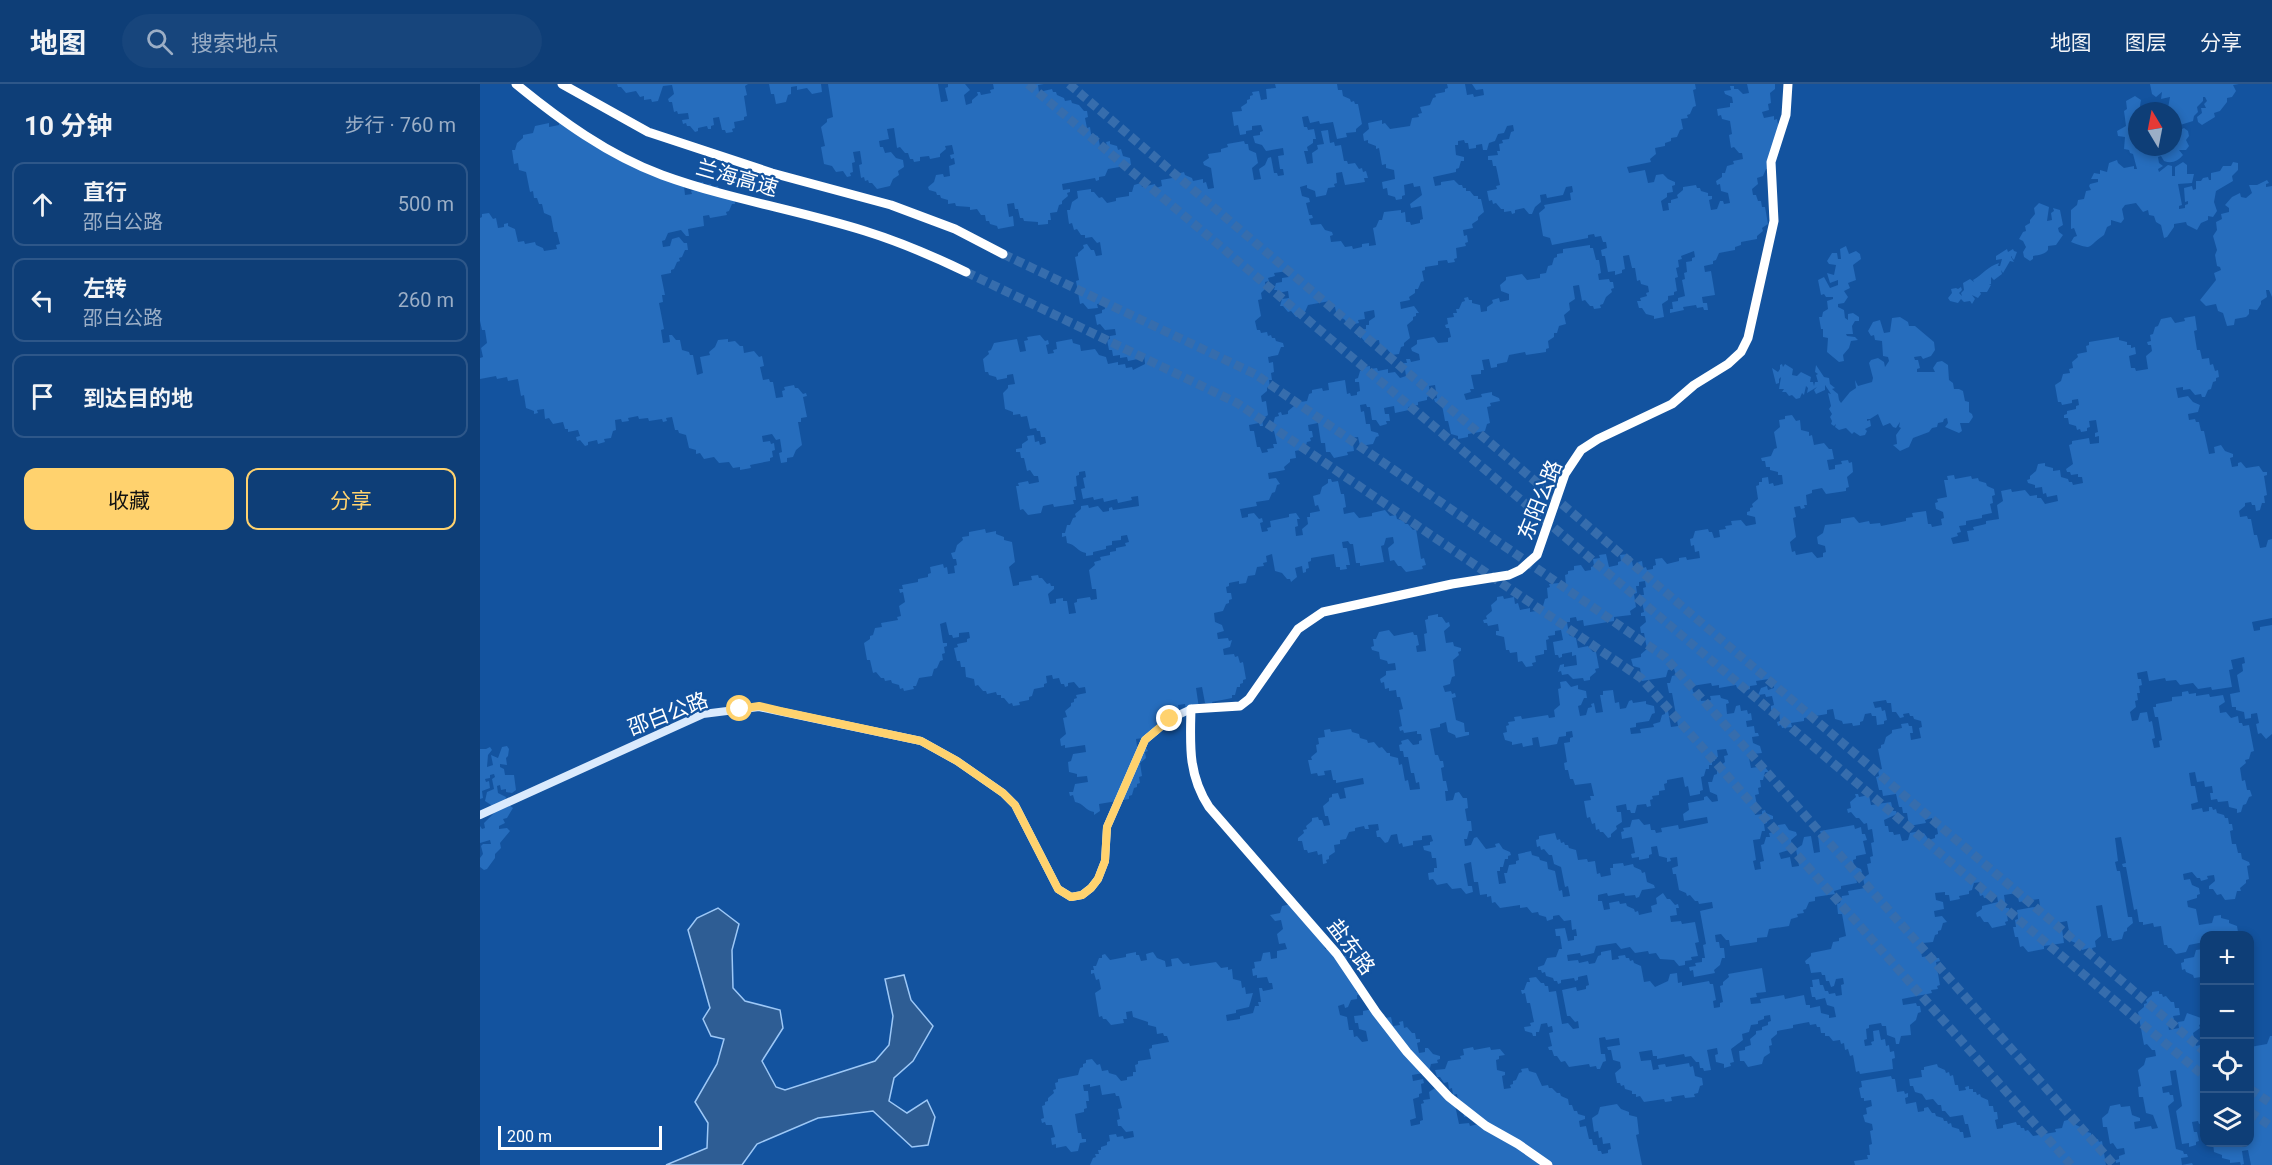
<!DOCTYPE html>
<html lang="zh">
<head>
<meta charset="utf-8">
<style>
	:root { --surface:#0e3e77; --page:#17457c; --text:#f1f3f6; --muted:#9baec6; --line:#2e5789; --accent:#ffd26e }
	body { margin:0; font-family:Roboto,"Noto Sans SC",sans-serif; background:var(--page); color:var(--text) }
	.controls { position:absolute; right:18px; bottom:18px; display:grid; overflow:hidden; border-radius:12px; box-shadow:0 3px 9px #0003 }
	.controls button { width:54px; height:54px; display:grid; place-items:center; padding:0; border:0; border-bottom:2px solid var(--line); background:var(--surface); color:var(--text); font:30px sans-serif }
	.compass { position:absolute; left:1648px; top:18px; width:54px; height:54px; border-radius:50%; background:var(--surface); box-shadow:0 3px 9px #0003; rotate:350deg }
	.scale { position:absolute; left:18px; bottom:15px; width:164px; box-sizing:border-box; padding-left:6px; border:3px solid #fff; border-top:0; font-size:16px; line-height:21px; white-space:nowrap; color:#fff; -webkit-text-stroke:4px #13539f; paint-order:stroke }
	.stop { position:absolute; width:18px; height:18px; margin:-14px; border:4px solid #ffd26e; border-radius:50%; background:#fff }
	.stop.end { background:#ffd26e; border-color:#fff; box-shadow:0 2px 6px #0008 }
	.list { margin:0; padding:0; list-style:none }
	h2 { display:flex; justify-content:space-between; align-items:center; height:78px; margin:0; padding:0 24px; font-size:26px }
	h2 small { font-size:20px; font-weight:400; color:var(--muted) }
	.list li { display:grid; grid-template-columns:39px 1fr auto; gap:18px; align-items:center; box-sizing:border-box; height:84px; margin:0 12px 12px; padding:0 12px; border:2px solid var(--line); border-radius:12px }
	.list b { display:block; font-size:22px; white-space:nowrap }
	.list p { margin:0; font-size:20px; white-space:nowrap; color:var(--muted) }
	.list em { font-size:20px; font-style:normal; color:var(--muted) }
	.actions { display:flex; gap:12px; padding:18px 24px }
	.actions a { flex:1; padding:14px 0; border:2px solid var(--accent); border-radius:12px; text-align:center; font-size:21px; color:var(--accent) }
	.actions .main { background:var(--accent); color:#111 }
	.icon { flex:none; width:33px; height:33px; fill:none; stroke:currentColor; stroke-width:2; stroke-linecap:round; stroke-linejoin:round }
	.map { position:relative; flex:none; width:1792px; height:1081px; overflow:hidden }
	header { display:flex; align-items:center; gap:36px; box-sizing:border-box; height:84px; padding:0 30px; background:var(--surface); border-bottom:2px solid var(--line) }
	header strong { font-size:28px }
	nav { display:flex; gap:33px; margin-inline-start:auto; font-size:21px }
	.search { width:420px; height:54px; background:var(--page); display:flex; align-items:center; gap:15px; box-sizing:border-box; padding:0 21px; border-radius:33px; color:var(--muted); font-size:22px }
	main { display:flex }
	aside { flex:1; background:var(--surface) }
	.map>svg:first-child { display:block }
	.green { fill:#266dbd }
	.water { fill:#2e5d94; stroke:#9dc8f7; stroke-width:1.5 }
	.lines { fill:none; stroke-linecap:round; stroke-linejoin:round }
	.highway-tunnel { stroke:#366dad; stroke-width:9; stroke-dasharray:9 4.5; stroke-linecap:butt }
	.secondary { stroke:#daeafd; stroke-width:8 }
	.highway { stroke:#fff; stroke-width:9 }
	.route { stroke:#ffd26e; stroke-width:8 }
	.labels { text-anchor:middle; stroke-width:4.5; stroke-linejoin:round; paint-order:stroke }
	.street-label { font-size:21px; fill:#fff; stroke:#13539f }
</style>
</head>
<body>
<header>
<strong>地图</strong>
<div class="search"><svg class="icon" aria-label="search" viewBox="0 0 24 24"><circle cx="10" cy="10" r="6"/><path d="M15 15l6 6"/></svg>搜索地点</div>
<nav><a>地图</a><a>图层</a><a>分享</a></nav>
</header>
<main>
<aside>
<h2>10 分钟<small>步行 · 760 m</small></h2>
<ul class="list">
<li><svg class="icon" aria-label="ahead" viewBox="0 0 24 24"><path d="M12 20V5M6 11l6-6 6 6"/></svg><div><b>直行</b><p>邵白公路</p></div><em>500 m</em></li>
<li><svg class="icon" aria-label="left" viewBox="0 0 24 24"><path d="M17 20v-9H6M10 6l-5 5 5 5"/></svg><div><b>左转</b><p>邵白公路</p></div><em>260 m</em></li>
<li><svg class="icon" aria-label="arrive" viewBox="0 0 24 24"><path d="M6 21V4h12l-3 4 3 4H6"/></svg><div><b>到达目的地</b></div></li>
</ul>
<div class="actions"><a class="main">收藏</a><a>分享</a></div>
</aside>
<div class="map">
<svg width="1792" height="1081" viewBox="0 0 1792 1081">
	<rect width="100%" height="100%" fill="#13539f"/>
	<g class="green">
		<path d="M 137,0 L 268,0 L 265,2 L 267,11 L 264,12 L 267,32 L 264,33 L 264,36 L 254,38 L 255,44 L 252,45 L 253,48 L 246,49 L 245,46 L 242,46 L 239,33 L 233,34 L 234,41 L 231,42 L 231,45 L 228,45 L 227,42 L 218,44 L 218,47 L 215,48 L 210,42 L 207,42 L 206,39 L 203,40 L 202,36 L 209,35 L 208,29 L 198,30 L 197,27 L 194,28 L 192,18 L 189,18 L 188,15 L 194,10 L 192,1 L 183,2 L 178,17 L 172,18 L 171,15 L 164,16 L 164,12 L 160,13 L 156,7 L 146,9 L 141,3 L 138,3 Z"/>
		<path d="M 289,0 L 341,0 L 342,8 L 332,10 L 327,4 L 317,6 L 317,2 L 311,3 L 311,10 L 308,11 L 306,18 L 296,20 L 294,10 L 291,10 Z"/>
		<path d="M 348,0 L 458,0 L 461,18 L 468,17 L 465,4 L 468,3 L 468,0 L 485,0 L 490,6 L 484,11 L 486,21 L 492,19 L 492,16 L 498,11 L 497,8 L 500,8 L 501,11 L 511,9 L 510,6 L 514,5 L 513,0 L 564,0 L 558,1 L 559,8 L 572,5 L 573,8 L 576,8 L 577,11 L 584,14 L 585,17 L 591,16 L 592,19 L 599,21 L 604,27 L 607,27 L 608,33 L 605,34 L 607,44 L 610,43 L 611,50 L 618,52 L 620,62 L 627,61 L 626,58 L 630,57 L 630,60 L 637,62 L 638,66 L 641,65 L 643,72 L 650,74 L 651,81 L 628,85 L 625,92 L 619,93 L 619,96 L 616,97 L 615,94 L 582,100 L 583,106 L 590,105 L 590,108 L 587,109 L 588,112 L 582,117 L 582,120 L 579,121 L 577,128 L 570,129 L 571,136 L 568,136 L 568,140 L 558,141 L 558,138 L 544,137 L 543,134 L 540,134 L 538,125 L 535,125 L 534,119 L 527,120 L 529,133 L 533,132 L 534,142 L 518,145 L 517,142 L 510,140 L 509,137 L 506,137 L 505,131 L 501,131 L 497,125 L 490,126 L 490,123 L 476,122 L 475,119 L 468,120 L 468,116 L 461,114 L 460,111 L 457,111 L 456,108 L 449,106 L 448,103 L 454,98 L 456,91 L 463,90 L 464,93 L 470,92 L 469,82 L 475,80 L 474,74 L 471,75 L 470,71 L 474,70 L 472,61 L 465,62 L 466,65 L 460,70 L 460,73 L 450,75 L 449,72 L 440,73 L 440,77 L 434,78 L 433,75 L 430,75 L 428,69 L 425,69 L 420,63 L 417,64 L 414,44 L 407,45 L 409,55 L 399,57 L 400,63 L 403,63 L 405,69 L 411,68 L 416,74 L 423,76 L 424,83 L 418,87 L 419,91 L 413,95 L 410,102 L 397,105 L 392,99 L 389,99 L 388,96 L 385,97 L 384,93 L 381,94 L 379,81 L 382,80 L 380,67 L 373,68 L 375,78 L 372,79 L 373,88 L 370,89 L 371,92 L 367,93 L 363,87 L 356,88 L 352,82 L 344,80 L 341,63 L 345,62 L 341,43 L 347,38 L 347,35 L 353,33 Z"/>
		<path d="M 795,0 L 857,0 L 858,6 L 862,6 L 863,12 L 870,15 L 871,18 L 874,17 L 875,20 L 878,20 L 882,40 L 876,45 L 876,48 L 866,49 L 867,53 L 857,55 L 853,38 L 840,40 L 839,37 L 830,39 L 828,32 L 822,33 L 824,43 L 827,43 L 828,46 L 834,45 L 836,55 L 833,55 L 833,59 L 827,63 L 828,67 L 824,67 L 827,80 L 833,79 L 832,69 L 838,65 L 837,61 L 844,60 L 841,47 L 848,46 L 850,59 L 854,58 L 855,62 L 861,61 L 864,77 L 867,77 L 868,80 L 875,79 L 879,85 L 882,84 L 883,88 L 886,87 L 888,94 L 884,94 L 885,98 L 865,101 L 862,88 L 856,89 L 857,99 L 854,100 L 855,103 L 848,104 L 846,111 L 836,113 L 835,107 L 827,104 L 827,101 L 820,103 L 822,112 L 829,114 L 830,118 L 826,119 L 829,131 L 832,131 L 833,134 L 829,135 L 831,141 L 841,140 L 845,146 L 852,148 L 853,151 L 850,152 L 851,158 L 861,157 L 865,163 L 872,162 L 873,165 L 882,163 L 882,160 L 889,159 L 889,162 L 896,161 L 893,144 L 896,143 L 899,136 L 902,136 L 904,128 L 921,126 L 921,129 L 925,128 L 926,138 L 930,138 L 931,141 L 940,139 L 940,136 L 943,135 L 941,122 L 931,124 L 930,120 L 942,111 L 940,102 L 934,103 L 933,99 L 924,101 L 925,111 L 922,112 L 922,115 L 916,116 L 915,113 L 908,111 L 907,104 L 903,105 L 902,98 L 915,95 L 914,86 L 906,84 L 906,80 L 902,81 L 899,64 L 896,65 L 896,62 L 888,59 L 888,56 L 884,57 L 883,50 L 889,45 L 888,39 L 902,36 L 902,40 L 905,39 L 910,45 L 930,42 L 932,34 L 939,33 L 938,30 L 942,29 L 940,23 L 950,21 L 953,14 L 956,13 L 955,10 L 965,8 L 965,5 L 968,4 L 967,0 L 985,0 L 987,11 L 993,10 L 994,13 L 1004,11 L 1003,5 L 996,6 L 992,0 L 1215,0 L 1216,5 L 1213,6 L 1216,22 L 1213,23 L 1210,30 L 1207,31 L 1208,34 L 1201,35 L 1203,45 L 1200,46 L 1197,53 L 1191,54 L 1191,57 L 1185,59 L 1185,62 L 1175,64 L 1176,70 L 1170,75 L 1171,78 L 1147,83 L 1149,89 L 1165,86 L 1168,99 L 1174,98 L 1176,91 L 1183,90 L 1188,95 L 1195,98 L 1195,101 L 1192,102 L 1193,108 L 1187,109 L 1187,113 L 1181,117 L 1183,127 L 1189,126 L 1188,119 L 1191,119 L 1191,116 L 1198,114 L 1197,111 L 1203,106 L 1203,103 L 1216,101 L 1217,104 L 1220,104 L 1221,107 L 1228,109 L 1228,112 L 1232,112 L 1232,115 L 1229,116 L 1231,126 L 1237,125 L 1240,117 L 1243,117 L 1244,120 L 1250,119 L 1248,109 L 1241,107 L 1240,100 L 1237,101 L 1236,97 L 1242,93 L 1242,89 L 1245,89 L 1247,82 L 1254,80 L 1253,77 L 1263,75 L 1262,69 L 1259,69 L 1254,63 L 1251,64 L 1249,51 L 1252,50 L 1250,37 L 1242,35 L 1241,31 L 1238,32 L 1237,25 L 1250,23 L 1250,19 L 1253,19 L 1252,13 L 1245,10 L 1244,7 L 1251,6 L 1250,2 L 1254,2 L 1254,5 L 1258,5 L 1263,10 L 1269,9 L 1267,0 L 1295,0 L 1295,5 L 1290,9 L 1291,19 L 1288,20 L 1289,26 L 1282,28 L 1284,34 L 1294,32 L 1294,36 L 1297,35 L 1301,55 L 1289,85 L 1286,85 L 1283,92 L 1277,94 L 1278,100 L 1272,105 L 1273,111 L 1276,111 L 1278,117 L 1281,117 L 1282,123 L 1285,123 L 1288,140 L 1282,144 L 1283,147 L 1277,152 L 1277,155 L 1261,158 L 1261,161 L 1255,163 L 1255,166 L 1239,169 L 1236,176 L 1233,177 L 1233,180 L 1224,182 L 1225,188 L 1231,187 L 1235,211 L 1222,213 L 1223,219 L 1227,219 L 1228,226 L 1224,226 L 1223,223 L 1217,224 L 1216,221 L 1203,223 L 1204,226 L 1190,229 L 1190,225 L 1193,225 L 1192,218 L 1198,217 L 1198,214 L 1205,212 L 1202,196 L 1205,195 L 1204,189 L 1207,188 L 1206,178 L 1212,177 L 1212,174 L 1215,173 L 1214,167 L 1201,172 L 1202,175 L 1198,176 L 1199,183 L 1196,184 L 1198,193 L 1195,194 L 1197,207 L 1194,208 L 1194,211 L 1188,212 L 1188,216 L 1182,220 L 1184,233 L 1174,235 L 1174,232 L 1166,230 L 1162,224 L 1159,224 L 1157,217 L 1161,217 L 1160,214 L 1167,212 L 1166,209 L 1169,208 L 1168,202 L 1161,200 L 1160,196 L 1157,197 L 1155,184 L 1152,184 L 1149,171 L 1143,172 L 1145,185 L 1142,186 L 1142,189 L 1135,191 L 1135,187 L 1128,188 L 1125,172 L 1122,172 L 1121,166 L 1127,164 L 1126,158 L 1123,158 L 1121,152 L 1115,153 L 1114,150 L 1108,151 L 1108,154 L 1072,161 L 1070,154 L 1063,152 L 1059,129 L 1065,124 L 1064,121 L 1091,116 L 1090,109 L 1093,108 L 1092,102 L 1086,103 L 1083,111 L 1067,114 L 1066,110 L 1060,111 L 1061,118 L 1055,123 L 1052,130 L 1049,130 L 1044,124 L 1035,126 L 1035,129 L 1032,130 L 1031,127 L 1024,128 L 1024,125 L 1021,125 L 1016,119 L 1013,120 L 1012,116 L 1009,117 L 1007,107 L 1017,105 L 1016,102 L 1020,101 L 1016,82 L 1013,82 L 1012,76 L 1008,76 L 1008,72 L 1018,71 L 1017,67 L 1020,67 L 1019,60 L 1023,59 L 1022,56 L 1029,55 L 1031,48 L 1034,47 L 1033,41 L 1027,42 L 1024,49 L 1018,50 L 1015,57 L 1009,59 L 1007,66 L 1003,66 L 1002,60 L 996,61 L 996,64 L 989,65 L 988,59 L 985,59 L 984,56 L 978,57 L 978,61 L 975,61 L 976,71 L 984,73 L 984,77 L 981,77 L 979,84 L 976,85 L 976,88 L 953,93 L 955,102 L 961,101 L 961,98 L 974,96 L 979,101 L 982,101 L 983,104 L 986,104 L 986,107 L 990,107 L 994,112 L 998,112 L 998,115 L 1001,115 L 1004,128 L 998,133 L 998,136 L 992,140 L 993,144 L 983,146 L 984,152 L 987,151 L 988,158 L 985,159 L 986,162 L 976,164 L 977,174 L 974,175 L 975,178 L 968,179 L 967,176 L 958,177 L 958,181 L 945,183 L 945,186 L 942,187 L 944,197 L 941,198 L 938,205 L 935,205 L 935,209 L 929,213 L 930,216 L 920,218 L 921,225 L 934,222 L 939,229 L 936,229 L 936,232 L 933,233 L 933,236 L 927,241 L 930,254 L 924,259 L 924,262 L 921,263 L 919,270 L 912,271 L 907,265 L 904,266 L 903,262 L 900,263 L 899,256 L 893,257 L 893,261 L 890,261 L 889,258 L 886,259 L 881,253 L 878,253 L 877,246 L 886,245 L 886,241 L 889,241 L 889,237 L 895,233 L 894,226 L 884,228 L 885,235 L 878,236 L 879,239 L 869,241 L 864,235 L 857,233 L 855,223 L 852,223 L 850,217 L 828,221 L 825,228 L 819,229 L 819,233 L 816,233 L 811,227 L 808,228 L 803,222 L 800,222 L 802,215 L 809,214 L 808,207 L 798,209 L 797,206 L 794,206 L 796,199 L 802,198 L 802,194 L 809,193 L 808,187 L 794,189 L 795,192 L 788,194 L 789,197 L 785,198 L 786,204 L 781,209 L 782,215 L 778,216 L 781,232 L 775,237 L 777,246 L 780,246 L 781,249 L 787,248 L 788,252 L 791,251 L 792,254 L 795,254 L 796,257 L 803,259 L 804,263 L 801,263 L 798,271 L 788,273 L 789,279 L 793,278 L 794,288 L 791,289 L 792,296 L 789,296 L 790,303 L 787,303 L 787,307 L 781,312 L 782,318 L 786,317 L 788,331 L 782,335 L 783,342 L 780,342 L 779,339 L 769,341 L 770,347 L 774,347 L 777,363 L 780,363 L 782,369 L 788,368 L 787,365 L 794,364 L 793,360 L 797,360 L 794,347 L 791,347 L 790,341 L 793,340 L 795,333 L 799,332 L 798,329 L 801,328 L 802,331 L 808,330 L 808,327 L 814,322 L 814,319 L 827,317 L 829,310 L 832,309 L 832,306 L 842,304 L 843,307 L 849,306 L 848,299 L 865,296 L 867,310 L 870,309 L 871,312 L 877,311 L 877,308 L 880,307 L 879,298 L 875,298 L 875,295 L 878,294 L 880,287 L 883,286 L 883,283 L 890,282 L 890,285 L 897,284 L 898,287 L 908,285 L 908,289 L 915,288 L 920,294 L 926,292 L 924,279 L 927,279 L 926,275 L 930,275 L 931,278 L 940,276 L 939,270 L 932,267 L 931,264 L 937,260 L 937,256 L 954,253 L 958,259 L 968,258 L 968,254 L 971,253 L 969,244 L 966,244 L 965,241 L 968,240 L 967,234 L 974,233 L 973,229 L 977,229 L 976,225 L 979,225 L 982,218 L 985,217 L 984,214 L 988,213 L 989,216 L 992,216 L 992,219 L 1000,221 L 1001,228 L 1007,227 L 1007,223 L 1013,219 L 1012,216 L 1019,214 L 1020,218 L 1029,216 L 1029,210 L 1021,207 L 1020,201 L 1026,196 L 1026,193 L 1042,190 L 1047,196 L 1060,194 L 1060,190 L 1066,189 L 1068,182 L 1072,181 L 1074,174 L 1077,173 L 1077,170 L 1083,169 L 1083,165 L 1110,161 L 1110,164 L 1113,164 L 1116,176 L 1119,176 L 1121,189 L 1118,190 L 1119,196 L 1129,195 L 1130,198 L 1133,198 L 1134,204 L 1131,205 L 1132,208 L 1126,213 L 1123,220 L 1120,221 L 1121,224 L 1114,225 L 1113,222 L 1110,222 L 1105,216 L 1102,217 L 1099,201 L 1093,202 L 1095,215 L 1089,219 L 1090,226 L 1084,231 L 1086,240 L 1079,242 L 1077,249 L 1074,249 L 1074,253 L 1068,257 L 1069,264 L 1066,265 L 1066,268 L 1046,271 L 1045,268 L 1029,271 L 1027,278 L 1017,280 L 1017,283 L 1011,284 L 1009,275 L 1002,276 L 1004,286 L 1001,286 L 1001,290 L 991,291 L 994,305 L 990,305 L 991,308 L 984,310 L 986,316 L 1002,313 L 1001,310 L 1012,308 L 1012,311 L 1019,314 L 1020,317 L 1010,319 L 1011,322 L 1007,323 L 1010,339 L 1007,340 L 1005,347 L 988,350 L 988,353 L 978,355 L 978,352 L 971,350 L 968,337 L 965,337 L 962,321 L 955,318 L 954,315 L 957,314 L 955,301 L 949,302 L 950,312 L 947,313 L 947,316 L 938,318 L 938,321 L 928,323 L 929,326 L 915,329 L 914,322 L 904,324 L 905,330 L 909,330 L 910,337 L 906,337 L 907,340 L 900,342 L 896,336 L 892,336 L 890,323 L 887,323 L 886,320 L 880,321 L 881,328 L 884,327 L 886,340 L 890,340 L 891,347 L 898,349 L 899,352 L 896,353 L 893,360 L 880,362 L 878,353 L 868,354 L 869,360 L 873,360 L 874,367 L 867,368 L 868,371 L 854,374 L 850,368 L 846,368 L 845,359 L 841,359 L 838,339 L 828,341 L 829,347 L 832,347 L 833,353 L 830,354 L 831,357 L 827,358 L 825,365 L 815,367 L 816,374 L 810,375 L 810,378 L 804,383 L 805,386 L 788,389 L 789,395 L 796,394 L 800,400 L 797,401 L 795,408 L 792,409 L 789,416 L 776,418 L 777,422 L 760,425 L 762,434 L 768,433 L 768,430 L 774,429 L 779,435 L 782,434 L 783,438 L 780,439 L 782,448 L 788,447 L 787,444 L 791,443 L 790,437 L 809,433 L 809,430 L 816,429 L 820,435 L 817,435 L 818,442 L 815,443 L 816,452 L 823,451 L 822,445 L 828,440 L 827,433 L 830,433 L 830,429 L 840,427 L 838,421 L 835,422 L 833,412 L 840,410 L 842,403 L 848,399 L 848,395 L 851,395 L 852,398 L 858,397 L 861,410 L 864,410 L 866,423 L 863,424 L 864,430 L 874,428 L 879,434 L 892,432 L 892,429 L 905,426 L 910,432 L 916,431 L 917,435 L 924,437 L 925,440 L 928,440 L 933,446 L 936,445 L 941,475 L 944,474 L 946,481 L 942,482 L 943,485 L 926,488 L 921,482 L 918,482 L 914,476 L 910,477 L 908,464 L 914,459 L 913,453 L 906,454 L 904,461 L 901,462 L 904,478 L 880,482 L 880,479 L 876,479 L 873,460 L 870,460 L 868,457 L 862,458 L 863,464 L 867,464 L 870,481 L 866,481 L 867,485 L 860,486 L 860,483 L 856,483 L 854,470 L 831,474 L 831,477 L 828,478 L 829,484 L 826,485 L 826,488 L 823,489 L 822,482 L 815,484 L 817,493 L 811,498 L 810,495 L 807,495 L 802,489 L 795,487 L 792,470 L 786,472 L 787,478 L 783,479 L 784,482 L 777,483 L 775,491 L 768,492 L 766,499 L 759,500 L 759,497 L 749,499 L 749,502 L 746,503 L 747,509 L 751,509 L 752,515 L 749,516 L 749,519 L 746,520 L 743,527 L 734,529 L 735,538 L 742,541 L 744,547 L 737,549 L 738,555 L 748,554 L 749,557 L 752,556 L 750,563 L 743,565 L 744,571 L 754,570 L 755,573 L 758,572 L 760,579 L 763,578 L 766,595 L 763,596 L 763,599 L 760,600 L 760,603 L 757,603 L 755,611 L 752,611 L 752,614 L 732,618 L 733,621 L 725,619 L 722,603 L 716,604 L 719,624 L 706,626 L 705,620 L 698,621 L 700,631 L 669,653 L 656,655 L 657,662 L 664,661 L 668,667 L 665,668 L 666,674 L 660,679 L 662,692 L 659,693 L 660,699 L 657,700 L 657,703 L 654,704 L 652,711 L 649,712 L 649,715 L 619,720 L 620,727 L 614,731 L 614,728 C 606,727 603,719 595,718 L 593,711 L 590,712 L 589,708 L 593,708 L 595,700 L 608,698 L 607,692 L 597,693 L 597,690 L 589,688 L 588,678 L 591,677 L 593,670 L 606,668 L 605,661 L 585,664 L 585,661 L 581,662 L 580,655 L 586,650 L 583,634 L 587,633 L 585,627 L 591,622 L 591,619 L 594,618 L 594,615 L 597,614 L 596,611 L 606,609 L 605,603 L 599,604 L 594,598 L 588,599 L 588,602 L 585,603 L 584,600 L 581,600 L 579,594 L 573,595 L 572,591 L 566,592 L 567,599 L 564,600 L 564,603 L 554,605 L 552,612 L 549,613 L 549,616 L 539,618 L 540,621 L 533,622 L 532,619 L 529,620 L 524,614 L 521,614 L 521,611 L 517,611 L 516,608 L 507,610 L 506,607 L 503,607 L 498,601 L 495,602 L 494,595 L 486,593 L 485,583 L 481,583 L 480,577 L 477,577 L 474,564 L 478,563 L 477,560 L 487,558 L 487,555 L 490,554 L 489,548 L 479,549 L 479,553 L 473,554 L 472,551 L 469,551 L 466,538 L 460,540 L 463,559 L 467,559 L 467,562 L 464,563 L 465,569 L 462,570 L 463,576 L 460,577 L 457,584 L 454,585 L 452,592 L 439,594 L 436,602 L 433,602 L 434,605 L 424,607 L 423,604 L 420,605 L 419,601 L 412,599 L 411,596 L 405,597 L 404,594 L 401,594 L 396,588 L 393,589 L 390,576 L 387,576 L 384,559 L 390,555 L 390,552 L 393,551 L 395,544 L 402,543 L 401,539 L 418,536 L 417,533 L 421,532 L 419,522 L 425,518 L 423,508 L 420,509 L 419,505 L 423,505 L 422,501 L 438,498 L 438,495 L 448,493 L 448,490 L 451,489 L 450,483 L 463,480 L 464,484 L 467,483 L 468,490 L 475,489 L 474,482 L 477,481 L 476,475 L 473,475 L 471,469 L 475,468 L 477,461 L 483,456 L 482,453 L 489,452 L 489,448 L 505,445 L 506,449 L 516,447 L 516,450 L 524,453 L 524,456 L 532,458 L 535,478 L 529,483 L 533,502 L 539,501 L 539,498 L 552,496 L 551,492 L 558,491 L 559,494 L 562,494 L 567,500 L 570,499 L 571,502 L 574,502 L 574,505 L 568,510 L 570,520 L 576,519 L 576,515 L 583,514 L 583,517 L 587,517 L 589,530 L 596,529 L 594,519 L 597,518 L 597,515 L 610,513 L 611,516 L 617,515 L 616,505 L 612,505 L 609,486 L 615,481 L 614,478 L 621,476 L 620,473 L 630,471 L 630,468 L 636,467 L 636,464 L 646,462 L 645,459 L 649,458 L 647,451 L 641,452 L 641,456 L 632,457 L 632,461 L 626,462 L 626,465 L 613,468 L 613,471 L 606,472 L 606,469 C 598,468 595,460 587,459 L 586,452 L 582,453 L 582,449 L 585,449 L 587,441 L 590,441 L 593,434 L 596,433 L 595,430 L 601,425 L 601,422 L 608,421 L 609,424 L 618,422 L 623,428 L 629,427 L 629,424 L 632,423 L 633,426 L 659,422 L 658,412 L 651,413 L 652,416 L 638,419 L 637,415 L 624,418 L 623,414 L 614,416 L 613,413 L 603,415 L 601,405 L 605,404 L 603,394 L 606,393 L 605,387 L 599,388 L 599,391 L 596,392 L 597,402 L 594,403 L 596,416 L 593,416 L 594,420 L 574,423 L 573,420 L 563,422 L 561,429 L 548,431 L 543,425 L 540,426 L 536,402 L 539,402 L 538,399 L 548,397 L 549,400 L 559,398 L 558,392 L 554,392 L 550,386 L 547,387 L 544,374 L 541,374 L 540,368 L 536,368 L 536,365 L 542,364 L 542,360 L 548,356 L 547,352 L 554,351 L 555,358 L 559,357 L 560,361 L 566,359 L 565,353 L 561,353 L 560,347 L 557,347 L 556,344 L 550,345 L 547,332 L 541,333 L 540,330 L 533,331 L 533,328 L 525,325 L 523,309 L 528,304 L 528,301 L 535,300 L 533,290 L 527,291 L 527,294 L 517,296 L 516,293 L 509,291 L 508,288 L 505,288 L 503,275 L 509,270 L 508,267 L 511,266 L 514,259 L 537,255 L 540,268 L 546,267 L 544,257 L 548,256 L 547,253 L 560,251 L 565,257 L 568,256 L 569,260 L 566,261 L 568,270 L 574,269 L 573,266 L 577,265 L 576,258 L 592,255 L 593,259 L 600,261 L 601,267 L 615,265 L 619,271 L 626,273 L 628,280 L 638,278 L 638,281 L 645,280 L 646,284 L 652,283 L 653,286 L 665,280 L 664,270 L 657,271 L 658,275 L 648,277 L 647,273 L 640,274 L 640,271 L 633,272 L 632,266 L 629,266 L 627,256 L 630,255 L 630,252 L 636,251 L 635,245 L 625,246 L 620,240 L 617,241 L 615,231 L 622,229 L 622,226 L 625,225 L 624,219 L 617,220 L 618,224 L 608,225 L 603,219 L 600,220 L 596,197 L 599,196 L 595,173 L 598,172 L 598,169 L 604,164 L 603,161 L 607,160 L 611,166 L 614,166 L 616,172 L 622,171 L 620,158 L 617,159 L 612,153 L 605,154 L 605,151 L 601,151 L 597,145 L 594,146 L 592,139 L 589,140 L 587,126 L 590,126 L 592,118 L 598,114 L 597,107 L 611,105 L 611,108 L 614,108 L 619,114 L 622,113 L 627,119 L 636,117 L 636,114 L 649,112 L 649,108 L 652,108 L 654,101 L 661,99 L 662,103 L 675,100 L 676,104 L 682,102 L 681,96 L 698,93 L 697,90 L 704,88 L 705,91 L 712,94 L 713,97 L 723,95 L 723,99 L 726,98 L 728,105 L 734,104 L 731,84 L 724,81 L 723,78 L 729,74 L 728,70 L 741,68 L 741,65 L 748,63 L 747,60 L 764,57 L 765,60 L 768,60 L 769,66 L 776,69 L 778,79 L 772,84 L 774,96 L 781,95 L 779,85 L 785,81 L 788,74 L 791,73 L 794,89 L 797,89 L 798,92 L 804,91 L 803,85 L 800,85 L 798,72 L 804,71 L 803,64 L 786,67 L 782,61 L 775,59 L 773,52 L 780,51 L 780,48 L 783,47 L 781,41 L 772,42 L 772,46 L 766,47 L 766,50 L 760,51 L 758,41 L 754,42 L 752,28 L 762,27 L 761,23 L 767,19 L 767,16 L 770,15 L 770,12 L 773,11 L 772,8 L 779,7 L 781,16 L 787,15 L 786,5 L 796,4 Z"/>
		<path d="M 1670,0 L 1759,0 L 1753,1 L 1756,7 L 1752,13 L 1747,14 L 1747,18 L 1740,27 L 1734,29 L 1735,33 L 1722,41 L 1718,38 L 1717,33 L 1722,29 L 1721,24 L 1726,24 L 1724,20 L 1727,17 L 1725,13 L 1723,13 L 1723,17 L 1717,23 L 1718,28 L 1714,32 L 1713,37 L 1697,42 L 1698,47 L 1704,44 L 1708,47 L 1709,52 L 1706,56 L 1709,62 L 1706,66 L 1699,66 L 1703,71 C 1698,77 1692,80 1684,77 L 1681,72 L 1678,73 L 1679,79 L 1683,82 L 1678,85 L 1679,88 L 1688,81 L 1692,82 L 1692,92 L 1695,92 L 1695,83 L 1703,78 L 1707,81 L 1707,90 L 1714,90 L 1712,99 L 1698,100 L 1702,121 L 1699,122 L 1699,125 L 1705,124 L 1705,121 L 1708,120 L 1708,117 L 1705,118 L 1704,104 L 1712,102 L 1713,106 L 1716,105 L 1716,97 L 1721,97 L 1723,94 L 1728,93 L 1729,96 L 1731,96 L 1731,89 L 1740,87 L 1743,82 L 1751,82 L 1753,78 L 1758,79 L 1758,86 L 1752,92 L 1753,97 L 1736,107 L 1734,118 L 1737,127 L 1733,133 L 1728,132 L 1728,136 L 1721,139 L 1717,146 L 1707,141 L 1706,138 L 1694,140 L 1694,143 L 1687,153 L 1684,154 L 1681,141 L 1676,138 L 1674,132 L 1669,131 L 1668,126 L 1663,128 L 1656,119 L 1645,121 L 1642,125 L 1644,135 L 1641,139 L 1631,136 L 1631,141 L 1627,143 L 1624,151 C 1606,163 1615,167 1591,158 L 1594,153 L 1597,152 L 1594,144 L 1591,145 L 1591,126 L 1597,121 L 1598,116 L 1604,115 L 1606,107 L 1611,106 L 1609,102 L 1610,100 L 1618,98 L 1618,95 L 1611,95 L 1614,89 L 1620,90 L 1620,86 L 1627,88 L 1629,79 L 1637,76 L 1638,79 L 1644,84 L 1654,82 L 1654,85 L 1657,85 L 1653,70 L 1650,69 L 1649,66 L 1644,65 L 1645,53 L 1638,52 L 1637,47 L 1646,42 L 1644,27 L 1647,25 L 1646,17 L 1655,12 L 1661,16 L 1660,22 L 1663,27 L 1657,27 L 1657,63 L 1693,63 L 1693,27 L 1688,24 L 1690,13 L 1681,15 L 1682,8 L 1676,13 L 1672,10 Z"/>
		<path d="M 79,38 L 140,75 L 141,78 L 151,76 L 185,94 L 186,97 L 192,96 L 204,102 L 205,111 L 212,110 L 211,107 L 214,106 L 213,99 L 223,98 L 224,101 L 231,100 L 232,103 L 238,102 L 239,105 L 242,105 L 243,108 L 254,113 L 255,120 L 252,120 L 249,127 L 246,128 L 247,131 L 230,134 L 229,131 L 223,132 L 224,142 L 208,145 L 209,152 L 206,152 L 201,146 L 188,149 L 185,156 L 182,157 L 183,163 L 190,162 L 192,155 L 199,153 L 204,159 L 207,159 L 208,166 L 205,166 L 202,173 L 199,174 L 200,177 L 197,178 L 194,185 L 191,186 L 191,189 L 181,191 L 185,211 L 182,211 L 183,218 L 179,219 L 184,245 L 181,246 L 183,259 L 190,258 L 189,251 L 192,251 L 196,256 L 200,256 L 202,266 L 209,268 L 210,271 L 213,271 L 217,291 L 223,289 L 220,273 L 230,271 L 229,268 L 235,263 L 238,256 L 248,255 L 248,258 L 255,257 L 260,262 L 263,262 L 264,269 L 274,267 L 279,273 L 282,272 L 284,282 L 280,283 L 283,296 L 289,295 L 290,298 L 293,298 L 296,314 L 303,313 L 302,307 L 305,306 L 304,303 L 314,301 L 315,304 L 318,304 L 323,310 L 326,309 L 327,312 L 323,313 L 327,333 L 321,334 L 321,338 L 318,338 L 322,361 L 316,366 L 313,373 L 307,374 L 307,378 L 301,379 L 299,369 L 302,368 L 300,355 L 296,356 L 292,350 L 282,352 L 283,358 L 290,357 L 291,360 L 294,359 L 295,366 L 292,367 L 293,373 L 290,374 L 290,377 L 270,381 L 271,384 L 260,386 L 260,383 L 253,384 L 249,378 L 239,379 L 234,373 L 224,375 L 220,369 L 216,370 L 216,366 L 209,364 L 206,351 L 199,349 L 198,346 L 195,346 L 192,333 L 186,334 L 187,337 L 183,338 L 182,335 L 169,337 L 168,334 L 159,335 L 158,332 L 148,334 L 149,337 L 142,338 L 141,335 L 135,336 L 136,346 L 133,347 L 131,354 L 124,355 L 125,358 L 118,360 L 117,356 L 108,358 L 108,361 L 105,362 L 100,356 L 97,357 L 96,353 L 100,352 L 98,346 L 88,348 L 88,345 L 85,345 L 83,338 L 73,340 L 69,334 L 65,335 L 64,325 L 57,326 L 58,329 L 54,330 L 54,327 L 46,324 L 44,311 L 41,312 L 38,295 L 28,297 L 27,293 L 17,295 L 16,292 L 0,295 L 0,274 L 3,273 L 1,264 L 7,259 L 5,246 L 2,246 L 0,237 L 0,134 L 2,133 L 2,130 L 9,129 L 13,135 L 16,134 L 18,144 L 24,143 L 24,140 L 28,139 L 28,142 L 35,145 L 38,158 L 44,157 L 45,160 L 55,158 L 56,161 L 63,164 L 64,167 L 77,165 L 76,161 L 80,160 L 77,148 L 74,148 L 71,132 L 64,129 L 62,120 L 59,120 L 57,114 L 54,114 L 53,107 L 50,108 L 46,88 L 39,86 L 38,79 L 34,80 L 32,66 L 35,66 L 37,59 L 43,54 L 43,51 L 53,49 L 55,42 L 69,39 L 69,43 L 79,41 Z"/>
		<path d="M 1787,96 L 1789,99 L 1786,100 L 1786,103 L 1792,102 L 1792,213 L 1789,206 L 1786,206 L 1787,213 L 1781,217 L 1781,220 L 1777,226 L 1769,225 L 1769,230 L 1766,233 L 1755,235 L 1754,241 L 1747,242 L 1743,229 L 1738,227 L 1736,220 L 1726,222 L 1720,216 L 1736,196 L 1734,189 L 1741,186 L 1740,183 L 1737,182 L 1735,171 L 1737,166 L 1733,152 L 1737,146 L 1736,138 L 1742,135 L 1741,130 L 1749,128 L 1749,124 L 1745,121 L 1752,113 L 1760,109 L 1761,113 L 1766,114 L 1772,109 L 1769,101 L 1777,101 Z"/>
		<path d="M 1559,119 L 1569,123 L 1567,137 L 1572,136 L 1571,129 L 1574,127 L 1573,124 L 1580,126 L 1583,141 L 1578,144 L 1579,148 L 1583,151 L 1576,161 L 1568,162 L 1568,166 C 1564,171 1558,171 1553,172 L 1553,175 L 1550,177 L 1544,173 L 1543,168 L 1546,163 L 1543,157 L 1539,155 L 1543,148 L 1546,147 L 1545,142 L 1550,139 L 1550,136 L 1555,130 L 1554,124 Z"/>
		<path d="M 1366,162 L 1369,170 L 1376,167 L 1380,170 L 1381,175 L 1373,181 L 1376,196 L 1368,199 L 1370,204 L 1364,207 L 1368,213 L 1364,219 L 1358,220 L 1358,223 L 1364,226 L 1365,234 L 1368,236 L 1368,230 L 1373,229 L 1379,233 L 1379,237 L 1375,237 L 1372,242 L 1373,250 L 1366,250 L 1367,252 L 1375,253 L 1378,256 L 1371,257 L 1369,264 L 1363,271 L 1364,277 L 1359,278 L 1347,268 L 1348,254 L 1343,253 L 1343,245 L 1341,245 L 1339,233 L 1342,233 L 1343,228 L 1348,225 L 1347,217 L 1353,215 L 1353,213 L 1346,213 L 1344,210 L 1341,211 L 1338,196 L 1344,193 L 1350,204 L 1358,201 L 1358,196 L 1350,199 L 1347,189 L 1354,191 L 1356,181 L 1349,180 L 1347,177 L 1352,169 L 1357,169 L 1358,175 L 1361,175 L 1360,165 Z"/>
		<path d="M 1527,165 L 1528,168 L 1533,165 L 1534,167 L 1537,168 L 1534,176 L 1532,174 L 1532,172 L 1531,173 L 1534,178 L 1530,177 L 1523,189 L 1521,186 L 1522,190 L 1514,196 L 1511,193 L 1511,200 L 1509,201 L 1511,201 L 1507,208 L 1500,208 L 1501,210 L 1498,214 L 1492,211 L 1495,215 L 1492,220 L 1490,217 L 1484,218 L 1481,215 L 1478,219 L 1470,217 L 1468,214 L 1472,209 L 1471,205 L 1476,204 L 1478,205 L 1481,203 L 1482,206 L 1479,209 L 1482,212 L 1481,209 L 1484,206 L 1483,199 L 1490,195 L 1494,198 L 1493,196 C 1502,191 1508,182 1519,179 L 1518,182 L 1520,182 L 1522,175 L 1516,176 L 1516,172 Z"/>
		<path d="M 1715,232 L 1717,246 L 1714,247 L 1717,266 L 1720,266 L 1722,275 L 1729,274 L 1730,281 L 1733,280 L 1735,287 L 1738,286 L 1739,293 L 1736,294 L 1736,297 L 1733,298 L 1731,305 L 1728,306 L 1725,313 L 1722,313 L 1721,310 L 1715,311 L 1710,305 L 1703,306 L 1703,303 L 1696,304 L 1698,314 L 1708,312 L 1713,318 L 1720,321 L 1718,328 L 1708,330 L 1709,336 L 1715,335 L 1716,338 L 1719,338 L 1721,347 L 1724,347 L 1729,370 L 1735,369 L 1734,363 L 1741,361 L 1745,367 L 1753,370 L 1753,373 L 1750,374 L 1752,383 L 1758,382 L 1758,379 L 1761,378 L 1766,384 L 1779,382 L 1783,388 L 1787,388 L 1787,391 L 1784,392 L 1787,411 L 1784,412 L 1785,419 L 1782,419 L 1780,426 L 1776,427 L 1775,421 L 1772,421 L 1771,418 L 1765,419 L 1765,422 L 1759,427 L 1760,433 L 1767,432 L 1768,435 L 1771,435 L 1774,451 L 1777,451 L 1780,464 L 1786,463 L 1788,456 L 1792,455 L 1792,534 L 1772,538 L 1774,547 L 1780,546 L 1780,543 L 1792,541 L 1792,650 L 1786,655 L 1781,649 L 1778,650 L 1776,640 L 1779,639 L 1777,629 L 1771,630 L 1771,634 L 1765,635 L 1764,628 L 1756,626 L 1756,623 L 1752,623 L 1750,610 L 1760,608 L 1757,591 L 1763,587 L 1762,580 L 1765,579 L 1764,573 L 1751,576 L 1753,585 L 1749,586 L 1752,603 L 1732,606 L 1731,603 L 1718,605 L 1713,599 L 1700,601 L 1696,596 L 1686,597 L 1685,594 L 1669,597 L 1667,587 L 1657,589 L 1658,595 L 1661,595 L 1662,601 L 1659,602 L 1660,609 L 1657,609 L 1658,616 L 1655,617 L 1656,623 L 1650,628 L 1652,637 L 1658,636 L 1660,629 L 1667,628 L 1669,638 L 1672,637 L 1675,654 L 1672,655 L 1674,664 L 1680,663 L 1679,657 L 1682,656 L 1678,633 L 1675,633 L 1673,623 L 1676,623 L 1676,620 L 1692,617 L 1692,613 L 1702,612 L 1702,608 L 1708,607 L 1709,610 L 1716,609 L 1716,612 L 1729,610 L 1730,613 L 1743,611 L 1745,618 L 1739,622 L 1740,629 L 1746,628 L 1751,634 L 1758,632 L 1759,639 L 1762,639 L 1763,642 L 1769,641 L 1774,667 L 1771,668 L 1769,675 L 1765,676 L 1766,679 L 1760,684 L 1762,697 L 1765,696 L 1767,706 L 1770,706 L 1772,712 L 1769,713 L 1766,720 L 1763,721 L 1761,728 L 1757,729 L 1757,725 L 1749,723 L 1748,717 L 1738,718 L 1737,715 L 1731,716 L 1730,709 L 1733,709 L 1732,702 L 1725,703 L 1724,697 L 1717,698 L 1715,688 L 1709,689 L 1711,702 L 1715,702 L 1718,718 L 1711,720 L 1712,726 L 1722,724 L 1723,728 L 1729,727 L 1729,723 L 1732,723 L 1733,726 L 1736,725 L 1737,729 L 1744,731 L 1745,734 L 1748,734 L 1749,740 L 1752,740 L 1753,746 L 1750,747 L 1752,760 L 1756,760 L 1758,769 L 1761,769 L 1762,775 L 1769,778 L 1770,781 L 1767,782 L 1769,795 L 1766,796 L 1766,799 L 1760,804 L 1761,807 L 1757,807 L 1755,815 L 1745,816 L 1741,810 L 1737,811 L 1733,805 L 1729,805 L 1729,802 L 1735,797 L 1734,791 L 1727,792 L 1728,795 L 1721,797 L 1720,794 L 1717,794 L 1712,788 L 1703,790 L 1704,796 L 1710,795 L 1712,801 L 1719,804 L 1720,810 L 1717,811 L 1717,814 L 1707,817 L 1708,823 L 1716,825 L 1719,841 L 1732,839 L 1734,832 L 1741,831 L 1741,834 L 1749,836 L 1749,839 L 1757,842 L 1758,848 L 1761,848 L 1762,851 L 1724,852 L 1724,858 L 1709,861 L 1706,868 L 1696,870 L 1691,864 L 1688,864 L 1687,861 L 1684,861 L 1681,842 L 1674,843 L 1673,839 L 1663,841 L 1663,838 L 1659,838 L 1657,825 L 1654,826 L 1646,783 L 1643,783 L 1642,780 L 1646,779 L 1641,753 L 1635,754 L 1638,777 L 1635,778 L 1637,787 L 1640,787 L 1648,833 L 1652,833 L 1653,839 L 1647,844 L 1647,847 L 1644,848 L 1642,855 L 1632,857 L 1631,854 L 1628,854 L 1622,821 L 1616,822 L 1621,852 L 1615,857 L 1616,863 L 1612,864 L 1613,867 L 1610,868 L 1609,864 L 1602,866 L 1598,860 L 1591,857 L 1587,837 L 1577,839 L 1578,846 L 1582,845 L 1584,859 L 1564,862 L 1564,865 L 1548,868 L 1543,862 L 1540,863 L 1538,853 L 1535,853 L 1533,843 L 1536,843 L 1535,836 L 1538,835 L 1537,826 L 1560,822 L 1559,815 L 1539,818 L 1537,809 L 1524,811 L 1526,824 L 1529,824 L 1531,830 L 1527,831 L 1528,837 L 1525,838 L 1526,841 L 1512,844 L 1508,838 L 1504,838 L 1500,832 L 1497,833 L 1496,829 L 1502,825 L 1502,822 L 1518,818 L 1517,812 L 1504,814 L 1503,811 L 1500,812 L 1499,808 L 1502,807 L 1501,798 L 1494,799 L 1492,806 L 1489,807 L 1489,810 L 1479,812 L 1480,815 L 1470,817 L 1469,811 L 1465,811 L 1465,808 L 1455,809 L 1456,816 L 1463,818 L 1464,825 L 1454,827 L 1455,833 L 1462,832 L 1467,838 L 1463,839 L 1461,846 L 1458,847 L 1458,850 L 1455,851 L 1453,858 L 1443,859 L 1444,866 L 1441,867 L 1442,873 L 1455,871 L 1456,874 L 1459,874 L 1460,877 L 1456,878 L 1460,901 L 1457,902 L 1458,905 L 1451,906 L 1452,909 L 1422,915 L 1423,921 L 1436,919 L 1437,922 L 1440,922 L 1441,928 L 1438,929 L 1436,936 L 1430,941 L 1431,951 L 1421,952 L 1419,960 L 1416,960 L 1415,954 L 1407,951 L 1406,942 L 1402,942 L 1401,939 L 1389,941 L 1389,944 L 1386,945 L 1387,955 L 1384,956 L 1385,962 L 1392,961 L 1391,958 L 1394,957 L 1393,947 L 1399,946 L 1401,956 L 1405,955 L 1406,962 L 1409,961 L 1410,968 L 1414,967 L 1415,974 L 1412,975 L 1413,985 L 1380,990 L 1379,987 L 1376,988 L 1373,971 L 1370,972 L 1368,965 L 1365,966 L 1364,959 L 1361,960 L 1360,956 L 1353,957 L 1349,952 L 1345,952 L 1345,949 L 1341,949 L 1340,943 L 1337,943 L 1336,940 L 1330,941 L 1329,938 L 1313,941 L 1313,944 L 1297,947 L 1297,950 L 1291,955 L 1292,961 L 1289,962 L 1290,969 L 1284,973 L 1282,980 L 1268,983 L 1264,977 L 1260,977 L 1259,967 L 1265,966 L 1265,963 L 1271,961 L 1270,955 L 1276,950 L 1276,947 L 1282,946 L 1282,943 L 1288,941 L 1288,938 L 1291,937 L 1290,931 L 1284,932 L 1284,935 L 1278,937 L 1278,940 L 1271,941 L 1269,948 L 1262,950 L 1263,956 L 1251,965 L 1254,978 L 1250,979 L 1251,982 L 1244,984 L 1244,980 L 1236,978 L 1235,971 L 1238,970 L 1237,964 L 1227,966 L 1231,986 L 1224,987 L 1223,984 L 1220,984 L 1219,978 L 1216,978 L 1211,972 L 1205,973 L 1204,970 L 1177,975 L 1177,972 L 1173,972 L 1172,966 L 1159,968 L 1161,977 L 1171,976 L 1173,986 L 1179,985 L 1178,981 L 1185,980 L 1186,983 L 1209,979 L 1210,983 L 1213,982 L 1215,992 L 1222,994 L 1223,1001 L 1220,1002 L 1218,1009 L 1214,1010 L 1215,1013 L 1205,1014 L 1204,1011 L 1191,1013 L 1192,1017 L 1185,1018 L 1184,1015 L 1164,1018 L 1160,1012 L 1156,1013 L 1156,1010 L 1152,1010 L 1152,1007 L 1145,1005 L 1144,1001 L 1141,1002 L 1140,999 L 1137,999 L 1135,989 L 1141,984 L 1140,978 L 1133,976 L 1131,966 L 1128,966 L 1127,963 L 1140,961 L 1139,954 L 1126,956 L 1125,953 L 1119,954 L 1121,970 L 1125,970 L 1126,977 L 1123,978 L 1120,985 L 1117,985 L 1116,982 L 1110,983 L 1109,980 L 1089,983 L 1085,977 L 1081,978 L 1077,972 L 1074,972 L 1072,966 L 1069,966 L 1068,963 L 1072,962 L 1069,949 L 1073,948 L 1072,942 L 1068,943 L 1067,939 L 1061,940 L 1059,948 L 1056,948 L 1056,952 L 1053,952 L 1052,949 L 1045,947 L 1044,943 L 1051,942 L 1050,939 L 1054,938 L 1050,919 L 1047,919 L 1045,909 L 1042,910 L 1041,906 L 1044,906 L 1047,898 L 1050,898 L 1049,894 L 1056,893 L 1061,899 L 1064,899 L 1065,902 L 1068,902 L 1069,908 L 1076,907 L 1082,940 L 1088,939 L 1093,945 L 1099,944 L 1098,937 L 1095,938 L 1090,932 L 1087,932 L 1082,906 L 1096,903 L 1097,907 L 1106,905 L 1106,902 L 1109,901 L 1107,891 L 1098,893 L 1098,896 L 1095,897 L 1094,894 L 1081,896 L 1081,899 L 1078,900 L 1077,897 L 1074,897 L 1073,894 L 1066,892 L 1065,888 L 1062,889 L 1061,886 L 1058,886 L 1058,883 L 1064,881 L 1067,874 L 1076,873 L 1079,865 L 1082,865 L 1080,852 L 1076,852 L 1075,845 L 1085,844 L 1088,857 L 1094,856 L 1094,852 L 1097,852 L 1096,845 L 1092,846 L 1091,836 L 1084,837 L 1079,831 L 1073,832 L 1073,835 L 1067,837 L 1066,833 L 1059,831 L 1058,828 L 1052,829 L 1047,823 L 1040,824 L 1040,821 L 1020,824 L 1015,818 L 1012,819 L 1011,812 L 1007,813 L 1007,810 L 1000,811 L 998,798 L 994,798 L 991,778 L 984,780 L 988,802 L 992,802 L 993,808 L 986,810 L 981,804 L 972,805 L 967,799 L 957,801 L 953,795 L 949,796 L 948,789 L 954,788 L 954,784 L 957,784 L 956,774 L 952,774 L 951,768 L 944,766 L 943,762 L 950,761 L 950,758 L 953,757 L 951,751 L 942,752 L 942,756 L 933,757 L 933,761 L 923,763 L 922,759 L 919,760 L 917,750 L 911,751 L 908,758 L 905,759 L 900,753 L 897,753 L 896,747 L 899,746 L 898,740 L 888,741 L 889,745 L 885,745 L 884,742 L 875,744 L 875,747 L 869,748 L 866,755 L 860,756 L 860,760 L 854,761 L 855,768 L 849,772 L 849,775 L 846,776 L 847,779 L 843,780 L 842,770 L 838,771 L 837,767 L 828,769 L 827,766 L 824,766 L 822,757 L 818,757 L 818,754 L 824,749 L 823,746 L 827,745 L 826,742 L 832,737 L 832,734 L 838,733 L 839,736 L 842,736 L 844,742 L 850,741 L 848,732 L 845,732 L 843,722 L 849,717 L 849,714 L 852,713 L 852,710 L 858,709 L 860,715 L 866,714 L 864,704 L 884,700 L 883,694 L 856,699 L 856,696 L 853,696 L 851,686 L 844,687 L 845,691 L 838,692 L 837,689 L 831,690 L 828,676 L 832,676 L 831,673 L 837,668 L 836,661 L 839,660 L 838,654 L 845,653 L 844,646 L 850,645 L 851,648 L 871,645 L 872,648 L 879,650 L 880,654 L 887,656 L 888,659 L 894,658 L 899,664 L 902,663 L 907,669 L 910,669 L 910,672 L 918,674 L 919,681 L 922,680 L 925,697 L 928,696 L 930,706 L 940,705 L 939,698 L 936,699 L 934,689 L 931,689 L 928,673 L 924,673 L 923,667 L 920,667 L 919,661 L 922,660 L 921,657 L 928,655 L 933,661 L 939,660 L 939,657 L 942,656 L 941,650 L 937,650 L 937,647 L 924,649 L 923,646 L 920,647 L 919,643 L 922,642 L 919,626 L 923,625 L 920,613 L 917,613 L 916,606 L 909,607 L 909,604 L 905,605 L 904,598 L 901,599 L 900,595 L 906,591 L 906,587 L 916,586 L 915,579 L 908,580 L 907,577 L 900,575 L 899,568 L 892,566 L 891,563 L 894,562 L 893,555 L 896,555 L 899,548 L 909,546 L 914,552 L 933,548 L 934,551 L 937,551 L 939,561 L 936,562 L 937,568 L 946,567 L 944,550 L 947,549 L 945,536 L 948,535 L 948,532 L 958,530 L 958,533 L 962,533 L 966,539 L 969,538 L 970,542 L 964,547 L 966,559 L 973,558 L 974,562 L 981,564 L 981,567 L 978,568 L 979,571 L 973,576 L 975,592 L 972,593 L 970,600 L 963,602 L 965,608 L 971,607 L 972,610 L 975,609 L 976,613 L 972,614 L 976,636 L 984,639 L 985,648 L 989,648 L 989,651 L 976,654 L 975,651 L 968,648 L 966,638 L 960,640 L 960,643 L 950,645 L 955,671 L 958,671 L 960,677 L 963,677 L 964,683 L 961,684 L 963,697 L 966,697 L 968,707 L 965,707 L 966,717 L 973,716 L 975,709 L 979,708 L 983,714 L 987,714 L 988,724 L 985,725 L 987,737 L 991,737 L 992,747 L 989,747 L 987,755 L 984,755 L 985,762 L 991,761 L 994,754 L 997,753 L 1006,765 L 1016,763 L 1015,760 L 1019,759 L 1023,765 L 1030,768 L 1031,771 L 1028,772 L 1028,775 L 1025,775 L 1023,783 L 1020,783 L 1020,787 L 1017,787 L 1019,800 L 1026,799 L 1024,789 L 1027,789 L 1029,781 L 1036,780 L 1036,777 L 1039,776 L 1038,770 L 1051,767 L 1052,771 L 1059,773 L 1060,776 L 1067,778 L 1068,785 L 1075,787 L 1079,807 L 1082,806 L 1083,813 L 1090,812 L 1088,802 L 1085,803 L 1081,783 L 1074,780 L 1072,771 L 1069,771 L 1064,765 L 1061,766 L 1060,762 L 1057,763 L 1056,756 L 1059,755 L 1059,752 L 1075,749 L 1077,756 L 1080,755 L 1081,759 L 1084,758 L 1085,761 L 1088,761 L 1089,764 L 1096,766 L 1098,776 L 1107,775 L 1108,778 L 1115,777 L 1117,790 L 1120,789 L 1121,793 L 1131,791 L 1130,784 L 1133,784 L 1133,780 L 1143,779 L 1144,782 L 1153,780 L 1154,783 L 1161,786 L 1162,789 L 1165,788 L 1167,798 L 1174,801 L 1175,804 L 1162,806 L 1159,813 L 1156,814 L 1155,811 L 1145,812 L 1144,809 L 1128,812 L 1127,809 L 1118,811 L 1118,817 L 1122,817 L 1124,826 L 1130,825 L 1129,819 L 1139,817 L 1140,820 L 1146,819 L 1147,822 L 1154,825 L 1155,828 L 1158,827 L 1159,831 L 1172,828 L 1171,822 L 1177,820 L 1176,814 L 1183,809 L 1187,815 L 1190,815 L 1195,821 L 1198,820 L 1199,824 L 1196,824 L 1197,831 L 1190,832 L 1191,838 L 1201,837 L 1202,840 L 1215,838 L 1219,858 L 1215,859 L 1218,872 L 1211,873 L 1212,876 L 1205,877 L 1205,881 L 1199,882 L 1194,876 L 1180,875 L 1176,869 L 1169,870 L 1168,867 L 1155,869 L 1150,863 L 1141,865 L 1136,859 L 1116,862 L 1114,869 L 1101,872 L 1100,869 L 1087,871 L 1088,877 L 1098,876 L 1099,879 L 1108,877 L 1109,880 L 1115,879 L 1118,872 L 1121,871 L 1121,868 L 1131,866 L 1132,876 L 1139,875 L 1138,872 L 1145,871 L 1146,874 L 1149,874 L 1150,877 L 1153,876 L 1154,879 L 1161,882 L 1164,898 L 1170,897 L 1175,903 L 1188,897 L 1190,890 L 1197,889 L 1198,899 L 1202,898 L 1202,902 L 1229,897 L 1230,900 L 1233,900 L 1236,916 L 1233,917 L 1234,924 L 1240,923 L 1240,919 L 1243,918 L 1240,902 L 1243,901 L 1243,898 L 1249,893 L 1248,890 L 1282,884 L 1286,908 L 1276,909 L 1277,913 L 1270,914 L 1271,920 L 1281,919 L 1280,915 L 1304,911 L 1305,915 L 1324,911 L 1326,921 L 1330,921 L 1330,924 L 1340,922 L 1341,929 L 1349,931 L 1349,934 L 1356,933 L 1354,923 L 1347,921 L 1345,914 L 1336,916 L 1335,913 L 1332,913 L 1330,903 L 1333,903 L 1332,896 L 1339,895 L 1340,901 L 1343,901 L 1345,907 L 1348,907 L 1349,910 L 1355,909 L 1356,912 L 1362,911 L 1361,901 L 1364,900 L 1363,894 L 1356,895 L 1354,902 L 1351,903 L 1349,897 L 1346,897 L 1345,891 L 1342,891 L 1341,888 L 1331,889 L 1329,880 L 1326,880 L 1325,877 L 1331,872 L 1331,869 L 1351,865 L 1353,858 L 1359,857 L 1359,854 L 1366,852 L 1362,830 L 1358,830 L 1357,820 L 1360,819 L 1362,812 L 1369,811 L 1368,807 L 1385,804 L 1383,794 L 1389,790 L 1387,780 L 1391,779 L 1390,773 L 1393,772 L 1391,759 L 1394,758 L 1392,745 L 1388,746 L 1387,739 L 1384,740 L 1379,734 L 1376,734 L 1371,728 L 1368,729 L 1367,725 L 1371,724 L 1370,718 L 1376,713 L 1375,710 L 1378,710 L 1379,713 L 1389,711 L 1391,721 L 1411,718 L 1413,727 L 1416,727 L 1417,730 L 1404,736 L 1405,742 L 1408,742 L 1409,748 L 1413,748 L 1414,751 L 1420,750 L 1422,757 L 1428,756 L 1430,749 L 1440,747 L 1441,750 L 1444,749 L 1449,756 L 1455,754 L 1455,751 L 1458,750 L 1456,738 L 1452,738 L 1452,734 L 1445,736 L 1446,739 L 1429,742 L 1427,729 L 1423,729 L 1422,723 L 1419,723 L 1416,710 L 1403,712 L 1402,706 L 1399,706 L 1396,693 L 1399,692 L 1398,686 L 1402,685 L 1398,665 L 1401,664 L 1401,661 L 1404,660 L 1406,653 L 1412,649 L 1412,646 L 1422,644 L 1421,640 L 1428,639 L 1429,642 L 1432,642 L 1433,649 L 1430,649 L 1431,656 L 1441,654 L 1439,644 L 1442,643 L 1441,637 L 1434,635 L 1433,632 L 1430,632 L 1429,629 L 1423,630 L 1424,633 L 1420,634 L 1416,628 L 1412,628 L 1411,619 L 1407,619 L 1406,616 L 1393,618 L 1395,624 L 1401,623 L 1402,627 L 1405,626 L 1407,636 L 1404,637 L 1404,640 L 1397,641 L 1396,632 L 1392,632 L 1391,629 L 1385,630 L 1383,637 L 1380,638 L 1380,641 L 1373,642 L 1372,639 L 1363,640 L 1362,637 L 1355,635 L 1353,625 L 1347,626 L 1347,630 L 1324,634 L 1324,637 L 1311,639 L 1312,643 L 1302,644 L 1301,641 L 1298,642 L 1297,638 L 1300,637 L 1299,628 L 1291,626 L 1291,622 L 1294,621 L 1292,612 L 1286,613 L 1285,610 L 1278,611 L 1281,604 L 1287,602 L 1288,606 L 1294,604 L 1293,598 L 1290,598 L 1289,595 L 1276,597 L 1277,601 L 1270,602 L 1270,605 L 1267,606 L 1266,603 L 1257,604 L 1256,601 L 1239,604 L 1239,601 L 1232,602 L 1231,599 L 1212,602 L 1213,608 L 1220,611 L 1221,617 L 1231,616 L 1230,612 L 1240,611 L 1241,614 L 1248,616 L 1249,619 L 1246,620 L 1247,630 L 1254,629 L 1256,622 L 1260,621 L 1261,627 L 1267,626 L 1268,630 L 1271,629 L 1272,636 L 1266,637 L 1267,643 L 1274,642 L 1275,649 L 1278,649 L 1279,652 L 1272,653 L 1273,659 L 1280,662 L 1282,669 L 1272,670 L 1272,674 L 1269,674 L 1271,684 L 1284,682 L 1289,688 L 1285,688 L 1283,696 L 1280,696 L 1281,703 L 1278,704 L 1279,710 L 1275,711 L 1277,721 L 1274,722 L 1275,731 L 1282,730 L 1282,727 L 1285,726 L 1286,729 L 1293,732 L 1293,735 L 1287,736 L 1287,739 L 1284,740 L 1285,747 L 1282,747 L 1280,755 L 1273,756 L 1276,776 L 1273,777 L 1275,786 L 1281,785 L 1280,778 L 1284,777 L 1281,761 L 1284,760 L 1286,753 L 1290,753 L 1289,749 L 1296,748 L 1298,741 L 1305,740 L 1309,746 L 1316,748 L 1317,751 L 1311,756 L 1312,763 L 1309,763 L 1309,766 L 1299,769 L 1301,775 L 1310,773 L 1312,783 L 1319,782 L 1316,765 L 1322,761 L 1324,753 L 1331,752 L 1334,769 L 1340,768 L 1338,751 L 1341,750 L 1340,747 L 1374,741 L 1375,745 L 1381,743 L 1382,750 L 1385,750 L 1387,756 L 1383,757 L 1386,770 L 1376,772 L 1376,775 L 1373,776 L 1374,782 L 1381,785 L 1382,788 L 1376,793 L 1377,799 L 1361,802 L 1361,805 L 1354,807 L 1355,810 L 1335,813 L 1335,817 L 1329,818 L 1326,825 L 1323,826 L 1324,829 L 1317,830 L 1318,833 L 1311,835 L 1309,842 L 1289,845 L 1287,853 L 1277,854 L 1277,858 L 1250,862 L 1249,856 L 1246,856 L 1241,850 L 1235,851 L 1236,858 L 1239,858 L 1240,864 L 1244,864 L 1245,874 L 1242,874 L 1240,881 L 1234,886 L 1235,889 L 1214,893 L 1213,886 L 1210,887 L 1209,883 L 1216,882 L 1215,879 L 1222,878 L 1222,874 L 1225,874 L 1223,861 L 1226,860 L 1220,827 L 1233,824 L 1232,818 L 1219,820 L 1218,817 L 1215,817 L 1210,811 L 1207,812 L 1206,809 L 1199,806 L 1196,790 L 1193,790 L 1192,784 L 1198,782 L 1197,773 L 1190,774 L 1191,777 L 1187,778 L 1187,774 L 1179,772 L 1177,762 L 1171,763 L 1172,770 L 1169,771 L 1169,774 L 1159,776 L 1159,773 L 1152,774 L 1151,770 L 1155,769 L 1152,753 L 1142,755 L 1141,748 L 1144,747 L 1143,744 L 1150,743 L 1152,736 L 1159,735 L 1164,741 L 1170,740 L 1171,746 L 1175,746 L 1176,749 L 1182,748 L 1181,744 L 1198,741 L 1199,745 L 1228,739 L 1227,733 L 1204,737 L 1203,730 L 1209,726 L 1208,719 L 1224,716 L 1224,713 L 1227,712 L 1232,718 L 1238,717 L 1237,711 L 1230,708 L 1228,698 L 1232,698 L 1234,691 L 1237,690 L 1237,687 L 1240,686 L 1239,683 L 1245,678 L 1244,672 L 1248,671 L 1246,665 L 1237,666 L 1238,673 L 1235,673 L 1235,677 L 1232,677 L 1232,681 L 1229,681 L 1229,685 L 1226,685 L 1224,692 L 1221,693 L 1223,706 L 1220,707 L 1220,710 L 1210,712 L 1208,702 L 1205,703 L 1203,693 L 1187,696 L 1187,699 L 1184,700 L 1185,706 L 1179,707 L 1179,711 L 1172,712 L 1173,715 L 1170,716 L 1171,722 L 1167,723 L 1166,720 L 1157,721 L 1155,729 L 1151,729 L 1150,726 L 1147,726 L 1146,720 L 1136,722 L 1137,728 L 1141,728 L 1142,738 L 1136,742 L 1137,745 L 1131,750 L 1131,753 L 1128,754 L 1123,748 L 1120,748 L 1119,745 L 1116,746 L 1115,739 L 1112,740 L 1110,733 L 1107,734 L 1104,717 L 1111,716 L 1110,712 L 1114,712 L 1111,699 L 1095,701 L 1093,695 L 1090,695 L 1088,686 L 1085,686 L 1084,679 L 1087,678 L 1084,659 L 1090,658 L 1090,654 L 1093,653 L 1092,647 L 1086,648 L 1086,652 L 1079,653 L 1077,660 L 1060,663 L 1058,653 L 1052,654 L 1053,661 L 1043,663 L 1042,659 L 1032,661 L 1032,658 L 1025,656 L 1023,649 L 1027,648 L 1026,642 L 1029,641 L 1028,638 L 1035,637 L 1034,633 L 1041,632 L 1042,635 L 1068,631 L 1069,634 L 1075,633 L 1074,626 L 1080,621 L 1078,605 L 1081,604 L 1080,598 L 1086,597 L 1091,603 L 1098,601 L 1098,605 L 1106,607 L 1107,614 L 1104,614 L 1101,621 L 1098,622 L 1100,632 L 1106,631 L 1108,624 L 1112,623 L 1111,620 L 1114,619 L 1116,629 L 1123,628 L 1120,611 L 1123,611 L 1123,607 L 1133,606 L 1135,619 L 1139,618 L 1140,625 L 1146,624 L 1149,617 L 1152,616 L 1153,619 L 1166,617 L 1166,620 L 1174,622 L 1175,629 L 1172,630 L 1169,637 L 1156,639 L 1156,643 L 1150,644 L 1151,650 L 1161,649 L 1160,645 L 1174,643 L 1173,640 L 1180,638 L 1182,631 L 1185,630 L 1185,627 L 1188,627 L 1191,643 L 1198,642 L 1192,609 L 1189,609 L 1187,599 L 1190,599 L 1192,592 L 1196,591 L 1194,585 L 1188,586 L 1186,593 L 1162,597 L 1160,584 L 1153,582 L 1151,575 L 1161,573 L 1161,570 L 1167,565 L 1164,549 L 1161,549 L 1160,543 L 1166,538 L 1165,532 L 1161,532 L 1161,529 L 1164,528 L 1161,511 L 1164,511 L 1163,504 L 1166,503 L 1165,497 L 1159,498 L 1159,502 L 1156,502 L 1157,509 L 1154,510 L 1156,523 L 1150,527 L 1151,531 L 1134,533 L 1134,537 L 1104,542 L 1103,536 L 1097,537 L 1096,533 L 1090,534 L 1090,538 L 1087,538 L 1089,551 L 1096,554 L 1098,564 L 1108,562 L 1113,568 L 1116,568 L 1119,584 L 1115,585 L 1116,588 L 1110,593 L 1110,596 L 1104,597 L 1103,594 L 1093,595 L 1088,590 L 1082,591 L 1081,587 L 1078,588 L 1080,581 L 1084,580 L 1084,583 L 1097,581 L 1096,571 L 1092,572 L 1092,568 L 1082,570 L 1082,573 L 1079,574 L 1078,571 L 1075,571 L 1073,558 L 1083,556 L 1081,546 L 1075,547 L 1075,551 L 1068,552 L 1069,555 L 1066,556 L 1067,566 L 1064,566 L 1064,570 L 1055,572 L 1056,578 L 1052,579 L 1053,582 L 1046,583 L 1042,577 L 1038,578 L 1037,568 L 1030,569 L 1029,566 L 1026,566 L 1024,553 L 1016,551 L 1016,547 L 1019,547 L 1018,540 L 1008,542 L 1007,539 L 1004,539 L 1003,536 L 1007,535 L 1006,532 L 1012,527 L 1011,521 L 1017,516 L 1017,513 L 1023,512 L 1024,515 L 1034,513 L 1035,520 L 1038,519 L 1040,526 L 1050,524 L 1050,528 L 1056,527 L 1056,523 L 1063,522 L 1065,515 L 1068,514 L 1067,504 L 1070,503 L 1069,500 L 1079,499 L 1080,502 L 1086,501 L 1085,491 L 1088,490 L 1088,487 L 1094,486 L 1094,482 L 1101,481 L 1105,487 L 1111,486 L 1111,483 L 1114,482 L 1113,475 L 1120,474 L 1119,471 L 1126,470 L 1129,483 L 1138,481 L 1138,478 L 1141,477 L 1140,471 L 1147,470 L 1147,473 L 1151,472 L 1153,482 L 1159,481 L 1158,478 L 1162,477 L 1163,484 L 1166,483 L 1167,486 L 1173,485 L 1173,482 L 1176,481 L 1175,475 L 1182,474 L 1187,480 L 1199,477 L 1199,474 L 1206,473 L 1207,476 L 1220,474 L 1219,467 L 1215,468 L 1214,461 L 1211,462 L 1210,455 L 1213,454 L 1215,447 L 1228,445 L 1229,448 L 1232,448 L 1234,454 L 1240,453 L 1239,446 L 1246,445 L 1245,442 L 1252,441 L 1251,437 L 1261,436 L 1266,442 L 1276,440 L 1275,433 L 1267,431 L 1267,428 L 1270,427 L 1270,424 L 1273,423 L 1272,420 L 1278,415 L 1276,402 L 1279,401 L 1279,398 L 1282,398 L 1282,394 L 1288,393 L 1289,400 L 1293,399 L 1294,402 L 1303,400 L 1302,391 L 1298,391 L 1298,388 L 1290,386 L 1290,383 L 1286,383 L 1285,377 L 1282,377 L 1281,374 L 1291,372 L 1294,365 L 1297,364 L 1294,348 L 1300,343 L 1299,336 L 1305,335 L 1305,332 L 1312,331 L 1316,337 L 1320,336 L 1321,346 L 1329,348 L 1329,352 L 1332,351 L 1334,361 L 1344,359 L 1349,365 L 1352,365 L 1354,375 L 1347,376 L 1349,386 L 1355,385 L 1355,381 L 1362,380 L 1361,377 L 1368,376 L 1369,379 L 1372,378 L 1373,388 L 1367,393 L 1369,403 L 1366,404 L 1366,407 L 1346,410 L 1342,404 L 1332,406 L 1332,409 L 1326,411 L 1327,421 L 1324,421 L 1325,424 L 1321,425 L 1320,422 L 1314,423 L 1316,433 L 1313,434 L 1316,453 L 1310,458 L 1312,468 L 1315,467 L 1316,471 L 1332,468 L 1337,474 L 1343,473 L 1343,469 L 1346,468 L 1345,462 L 1338,460 L 1337,453 L 1343,449 L 1345,441 L 1361,439 L 1361,435 L 1374,433 L 1379,439 L 1389,437 L 1390,440 L 1400,439 L 1401,442 L 1426,437 L 1426,434 L 1433,433 L 1432,429 L 1446,427 L 1448,440 L 1451,440 L 1452,443 L 1462,441 L 1461,435 L 1464,434 L 1463,428 L 1456,425 L 1455,419 L 1458,418 L 1457,415 L 1467,413 L 1464,396 L 1468,396 L 1467,392 L 1474,391 L 1475,395 L 1491,392 L 1492,395 L 1498,394 L 1499,397 L 1506,399 L 1507,402 L 1514,405 L 1515,411 L 1512,412 L 1513,419 L 1510,420 L 1512,429 L 1502,431 L 1502,434 L 1486,437 L 1486,441 L 1479,442 L 1481,448 L 1477,449 L 1478,452 L 1471,454 L 1473,460 L 1489,457 L 1487,447 L 1494,446 L 1493,443 L 1506,440 L 1506,437 L 1519,435 L 1517,421 L 1523,417 L 1521,407 L 1531,405 L 1532,408 L 1545,406 L 1550,412 L 1557,411 L 1557,414 L 1561,414 L 1565,420 L 1578,417 L 1577,411 L 1567,413 L 1566,409 L 1563,410 L 1562,403 L 1555,404 L 1555,401 L 1548,399 L 1547,396 L 1550,395 L 1550,392 L 1556,387 L 1558,380 L 1565,379 L 1565,382 L 1573,384 L 1573,387 L 1580,386 L 1581,393 L 1588,395 L 1589,398 L 1592,398 L 1593,401 L 1603,399 L 1602,393 L 1598,393 L 1598,390 L 1591,391 L 1590,388 L 1587,388 L 1586,385 L 1593,380 L 1589,361 L 1592,360 L 1592,357 L 1609,354 L 1610,360 L 1619,359 L 1619,352 L 1615,353 L 1615,349 L 1618,348 L 1616,336 L 1609,337 L 1610,343 L 1607,344 L 1607,347 L 1601,348 L 1600,345 L 1597,346 L 1596,342 L 1589,340 L 1588,334 L 1584,334 L 1584,331 L 1587,330 L 1587,327 L 1596,325 L 1596,322 L 1599,321 L 1598,315 L 1592,316 L 1592,319 L 1582,321 L 1581,318 L 1578,318 L 1575,301 L 1581,297 L 1583,290 L 1590,289 L 1589,285 L 1593,284 L 1592,278 L 1598,273 L 1597,270 L 1607,268 L 1606,262 L 1609,261 L 1609,258 L 1639,253 L 1639,256 L 1647,258 L 1647,261 L 1651,261 L 1651,264 L 1655,263 L 1656,270 L 1649,272 L 1651,284 L 1655,284 L 1656,287 L 1668,285 L 1666,272 L 1672,267 L 1671,261 L 1668,261 L 1667,258 L 1671,257 L 1670,251 L 1673,250 L 1675,243 L 1678,242 L 1681,235 L 1691,233 L 1695,239 L 1705,237 L 1704,234 Z"/>
		<path d="M 1420,233 L 1428,238 L 1429,242 L 1435,242 L 1454,258 L 1455,266 L 1451,272 L 1443,275 L 1441,272 L 1434,273 L 1435,276 L 1438,276 L 1440,284 L 1437,285 L 1437,288 L 1455,288 L 1453,284 L 1457,278 L 1462,277 L 1468,281 L 1469,296 L 1473,299 L 1474,305 L 1479,305 L 1483,307 L 1485,317 L 1489,318 L 1489,328 L 1492,330 L 1493,333 L 1489,339 L 1480,339 L 1482,347 L 1479,349 L 1465,343 L 1468,339 L 1467,334 L 1464,335 L 1463,338 L 1458,339 L 1457,343 L 1452,344 L 1449,348 L 1433,354 L 1429,363 L 1420,367 L 1413,361 L 1417,360 L 1416,351 L 1421,344 L 1419,343 L 1420,338 L 1416,344 L 1413,343 L 1410,339 L 1403,342 L 1398,330 L 1390,335 L 1387,335 L 1387,337 L 1390,336 L 1391,342 L 1385,345 L 1387,347 L 1385,351 L 1380,352 L 1374,348 L 1372,350 L 1366,344 L 1359,346 L 1355,343 L 1356,340 L 1354,342 L 1351,340 L 1352,337 L 1350,333 L 1352,330 L 1349,325 L 1351,322 L 1348,309 L 1351,310 L 1345,301 L 1345,306 L 1336,310 L 1334,306 L 1337,303 L 1327,309 L 1328,304 L 1326,302 L 1324,311 L 1322,309 L 1320,314 L 1316,315 L 1312,311 L 1309,312 L 1306,308 L 1302,308 L 1304,305 L 1299,305 L 1301,293 L 1299,295 L 1299,299 L 1296,300 L 1292,284 L 1298,288 L 1300,285 L 1300,281 L 1302,280 L 1303,283 L 1305,280 L 1313,285 L 1312,291 L 1317,292 L 1321,288 L 1331,293 L 1330,298 L 1333,298 L 1334,302 L 1335,298 L 1338,298 L 1336,291 L 1338,290 L 1335,288 L 1336,281 L 1344,293 L 1349,294 L 1350,300 L 1355,304 L 1352,305 L 1358,310 L 1359,316 L 1361,319 L 1370,308 L 1376,304 L 1375,296 L 1378,302 L 1392,298 L 1393,294 L 1389,279 L 1391,276 L 1398,274 L 1404,278 L 1405,283 L 1409,277 L 1408,273 L 1403,272 L 1402,257 L 1395,256 L 1394,251 L 1391,252 L 1388,247 L 1393,238 L 1400,236 L 1404,249 L 1410,248 L 1412,234 Z"/>
		<path d="M 27,662 L 29,665 L 28,672 L 26,674 L 27,681 L 20,680 L 20,683 L 24,685 L 25,691 L 34,691 L 36,706 L 32,709 L 26,708 L 26,705 L 21,706 L 20,701 L 17,702 L 18,709 L 26,713 L 25,718 L 33,724 L 27,734 L 23,735 L 25,739 L 19,742 L 19,745 L 27,744 L 30,747 L 20,759 L 21,764 L 15,770 L 15,774 L 7,785 L 4,786 L 0,783 L 0,774 L 3,770 L 1,762 L 3,760 L 11,760 L 10,756 L 0,759 L 0,742 L 2,745 L 5,744 L 4,739 L 14,729 L 11,721 L 5,717 L 7,708 L 14,705 L 12,695 L 15,693 L 14,690 L 10,691 L 10,694 L 5,695 L 6,698 L 9,697 L 10,704 L 2,707 L 3,714 L 0,715 L 0,665 L 6,665 L 10,663 L 12,666 L 8,671 L 7,683 L 13,681 L 11,671 L 18,674 L 22,663 Z"/>
		<path d="M 816,819 L 820,825 L 827,827 L 830,840 L 842,849 L 845,865 L 848,865 L 849,868 L 858,866 L 863,872 L 866,872 L 868,882 L 871,881 L 876,908 L 879,907 L 880,911 L 877,911 L 877,915 L 871,916 L 868,923 L 865,924 L 864,920 L 858,922 L 860,931 L 867,933 L 869,946 L 873,946 L 874,953 L 877,952 L 882,958 L 888,957 L 886,947 L 879,945 L 878,939 L 875,939 L 874,932 L 883,931 L 883,927 L 893,925 L 894,932 L 904,930 L 905,934 L 911,933 L 913,942 L 920,941 L 919,938 L 923,937 L 924,944 L 927,943 L 932,949 L 935,949 L 936,955 L 940,955 L 940,958 L 937,959 L 939,969 L 945,968 L 945,964 L 948,964 L 953,970 L 960,972 L 960,975 L 957,976 L 958,979 L 951,980 L 949,988 L 932,991 L 933,997 L 943,995 L 944,999 L 941,1000 L 942,1009 L 939,1010 L 939,1013 L 933,1015 L 936,1034 L 930,1036 L 931,1042 L 940,1040 L 940,1037 L 943,1036 L 941,1020 L 944,1019 L 943,1016 L 950,1015 L 949,1008 L 955,1004 L 975,1021 L 979,1040 L 989,1039 L 990,1042 L 999,1040 L 994,1031 L 984,1033 L 981,1016 L 978,1017 L 977,1010 L 973,1011 L 972,1004 L 969,1005 L 968,998 L 964,999 L 960,993 L 957,993 L 955,986 L 965,985 L 968,977 L 981,975 L 980,972 L 984,971 L 983,965 L 993,963 L 994,966 L 1010,963 L 1011,966 L 1020,965 L 1025,971 L 1019,972 L 1019,975 L 1016,976 L 1017,986 L 1025,988 L 1025,991 L 1022,992 L 1024,1005 L 1031,1004 L 1030,1001 L 1033,1000 L 1033,997 L 1036,996 L 1039,989 L 1042,988 L 1041,985 L 1048,984 L 1049,987 L 1056,989 L 1062,1002 L 1068,1001 L 1069,1004 L 1072,1004 L 1077,1009 L 1080,1009 L 1081,1012 L 1088,1015 L 1089,1021 L 1092,1021 L 1094,1027 L 1097,1027 L 1098,1030 L 1105,1032 L 1105,1035 L 1099,1037 L 1100,1043 L 1106,1042 L 1109,1055 L 1112,1055 L 1113,1061 L 1117,1061 L 1118,1067 L 1121,1067 L 1122,1070 L 1128,1069 L 1128,1066 L 1131,1065 L 1130,1059 L 1123,1060 L 1122,1053 L 1119,1054 L 1118,1047 L 1114,1048 L 1112,1034 L 1118,1030 L 1120,1023 L 1137,1020 L 1141,1025 L 1149,1028 L 1149,1031 L 1157,1033 L 1159,1050 L 1156,1051 L 1162,1081 L 610,1081 L 613,1074 L 616,1073 L 615,1070 L 619,1070 L 618,1066 L 621,1066 L 621,1063 L 627,1061 L 627,1058 L 630,1057 L 629,1051 L 636,1050 L 637,1053 L 643,1052 L 644,1055 L 654,1053 L 653,1047 L 646,1048 L 641,1042 L 638,1042 L 637,1036 L 640,1035 L 638,1025 L 642,1024 L 639,1012 L 636,1012 L 635,1009 L 622,1011 L 620,1001 L 610,1003 L 610,1000 L 603,1001 L 604,1007 L 608,1007 L 609,1017 L 606,1017 L 607,1024 L 604,1025 L 604,1028 L 595,1030 L 598,1049 L 601,1049 L 602,1055 L 606,1055 L 606,1058 L 600,1059 L 598,1067 L 591,1068 L 586,1062 L 576,1064 L 576,1060 L 572,1061 L 571,1054 L 575,1053 L 572,1041 L 566,1041 L 565,1038 L 562,1039 L 561,1035 L 564,1034 L 562,1022 L 565,1021 L 565,1018 L 568,1017 L 568,1014 L 574,1009 L 573,1006 L 576,1005 L 575,999 L 578,998 L 578,995 L 598,991 L 600,984 L 603,983 L 603,980 L 606,979 L 606,976 L 612,975 L 617,981 L 620,980 L 622,987 L 628,986 L 629,989 L 636,991 L 641,997 L 647,996 L 647,993 L 653,992 L 653,988 L 656,988 L 655,981 L 658,980 L 658,977 L 671,975 L 669,965 L 672,964 L 672,961 L 689,958 L 687,952 L 684,952 L 683,949 L 677,950 L 676,943 L 668,941 L 668,938 L 653,933 L 652,927 L 646,928 L 647,935 L 643,935 L 644,939 L 631,941 L 626,935 L 623,935 L 622,932 L 619,933 L 615,909 L 621,905 L 619,895 L 616,896 L 614,889 L 611,890 L 611,886 L 614,886 L 613,882 L 616,882 L 619,874 L 622,874 L 622,871 L 625,870 L 630,876 L 646,873 L 646,870 L 656,868 L 656,871 L 659,871 L 661,877 L 667,876 L 666,870 L 673,868 L 677,874 L 685,877 L 686,883 L 692,882 L 691,875 L 698,874 L 703,880 L 709,879 L 710,882 L 736,878 L 741,884 L 748,883 L 748,886 L 752,885 L 753,895 L 761,897 L 762,904 L 765,903 L 766,910 L 773,909 L 769,923 L 756,926 L 756,929 L 746,931 L 747,937 L 760,935 L 760,932 L 773,929 L 775,922 L 779,922 L 778,918 L 781,918 L 779,904 L 782,904 L 783,907 L 793,905 L 792,899 L 789,899 L 787,893 L 777,894 L 777,891 L 773,892 L 772,885 L 775,884 L 774,878 L 781,877 L 783,869 L 790,868 L 791,875 L 797,874 L 797,867 L 807,865 L 805,859 L 799,860 L 797,850 L 803,845 L 801,836 L 795,837 L 790,831 L 800,829 L 802,822 Z"/>
		<path d="M 1724,865 L 1724,899 L 1722,899 L 1721,893 L 1714,894 L 1713,891 L 1706,888 L 1705,885 L 1702,886 L 1701,879 L 1704,878 L 1704,875 L 1714,873 L 1716,866 Z"/>
		<path d="M 1679,907 L 1679,910 L 1682,910 L 1683,913 L 1686,912 L 1691,918 L 1694,918 L 1695,924 L 1699,924 L 1700,931 L 1693,932 L 1694,935 L 1688,940 L 1689,946 L 1699,944 L 1698,938 L 1704,937 L 1707,929 L 1721,934 L 1722,940 L 1719,941 L 1720,944 L 1713,949 L 1716,962 L 1724,960 L 1724,1039 L 1719,1040 L 1718,1037 L 1712,1038 L 1714,1048 L 1717,1048 L 1719,1057 L 1716,1058 L 1716,1061 L 1709,1063 L 1709,1059 L 1702,1060 L 1696,1027 L 1702,1022 L 1696,986 L 1690,987 L 1692,1001 L 1682,1003 L 1683,1009 L 1689,1008 L 1690,1011 L 1693,1011 L 1694,1017 L 1688,1022 L 1696,1065 L 1703,1067 L 1704,1070 L 1707,1070 L 1708,1073 L 1701,1074 L 1702,1081 L 1712,1079 L 1713,1081 L 1640,1081 L 1640,1078 L 1636,1079 L 1636,1076 L 1639,1075 L 1639,1072 L 1645,1070 L 1644,1064 L 1637,1065 L 1633,1059 L 1630,1060 L 1627,1043 L 1623,1043 L 1622,1034 L 1628,1029 L 1630,1022 L 1640,1020 L 1641,1023 L 1650,1022 L 1652,1031 L 1660,1034 L 1660,1037 L 1654,1038 L 1655,1045 L 1671,1042 L 1672,1045 L 1678,1044 L 1673,1031 L 1666,1029 L 1663,1013 L 1659,1013 L 1658,1003 L 1661,1002 L 1658,986 L 1664,981 L 1666,974 L 1676,972 L 1675,966 L 1672,966 L 1667,960 L 1664,961 L 1658,928 L 1664,923 L 1664,920 L 1667,919 L 1666,916 L 1672,911 L 1672,908 Z"/>
		<path d="M 1790,952 L 1792,952 L 1792,1081 L 1771,1081 L 1768,1066 L 1762,1067 L 1764,1080 L 1761,1081 L 1760,1078 L 1750,1079 L 1750,1076 L 1742,1074 L 1742,1071 L 1734,1068 L 1733,1059 L 1770,1058 L 1770,963 L 1787,960 Z"/>
		<path d="M 1457,980 L 1458,983 L 1465,986 L 1466,989 L 1469,988 L 1470,992 L 1473,991 L 1475,1001 L 1478,1001 L 1479,1007 L 1486,1006 L 1485,1003 L 1489,1002 L 1489,1005 L 1493,1005 L 1493,1008 L 1496,1008 L 1497,1011 L 1500,1010 L 1501,1013 L 1508,1016 L 1509,1022 L 1513,1022 L 1514,1028 L 1517,1028 L 1518,1035 L 1515,1036 L 1517,1045 L 1523,1044 L 1523,1041 L 1536,1038 L 1537,1041 L 1540,1041 L 1541,1044 L 1544,1044 L 1545,1047 L 1548,1046 L 1553,1052 L 1576,1048 L 1575,1045 L 1582,1044 L 1584,1037 L 1591,1035 L 1596,1041 L 1603,1044 L 1603,1047 L 1611,1049 L 1612,1056 L 1618,1055 L 1619,1058 L 1622,1057 L 1626,1081 L 1375,1081 L 1374,1077 L 1388,1075 L 1387,1071 L 1390,1071 L 1389,1061 L 1392,1060 L 1390,1047 L 1393,1046 L 1392,1040 L 1385,1038 L 1383,1031 L 1387,1030 L 1386,1024 L 1392,1022 L 1391,1016 L 1384,1017 L 1384,1014 L 1381,1014 L 1379,1004 L 1382,1003 L 1381,997 L 1411,992 L 1412,995 L 1415,995 L 1417,1008 L 1424,1007 L 1425,1010 L 1428,1009 L 1428,1013 L 1425,1014 L 1426,1020 L 1436,1018 L 1438,1028 L 1444,1027 L 1444,1024 L 1448,1023 L 1452,1029 L 1455,1029 L 1456,1032 L 1463,1034 L 1464,1037 L 1467,1037 L 1468,1040 L 1471,1039 L 1472,1043 L 1479,1045 L 1480,1048 L 1483,1048 L 1484,1054 L 1491,1053 L 1488,1040 L 1485,1040 L 1483,1031 L 1470,1033 L 1465,1027 L 1462,1027 L 1461,1021 L 1458,1021 L 1453,1015 L 1446,1016 L 1442,1010 L 1435,1008 L 1433,1002 L 1430,1002 L 1429,995 L 1442,993 L 1441,986 L 1444,986 L 1444,983 Z"/>
	</g>
	<path class="water" d="M 238,824 L 259,840 L 252,866 L 253,904 L 265,917 L 300,926 L 303,944 L 282,977 L 296,1003 L 305,1006 L 395,977 L 409,961 L 413,932 L 405,895 L 424,891 L 431,916 L 453,942 L 433,977 L 414,994 L 409,1017 L 427,1029 L 447,1016 L 455,1033 L 448,1061 L 432,1063 L 393,1027 L 338,1034 L 277,1060 L 262,1081 L 186,1081 L 227,1064 L 228,1039 L 215,1018 L 237,980 L 244,955 L 231,952 L 223,935 L 230,924 L 208,846 L 217,834 Z"/>
	<g class="lines">
		<g class="highway-tunnel">
			<path d="M 548,0 L 1724,992"/>
			<path d="M 589,0 L 1724,967"/>
			<path d="M 523,170 L 775,290 L 1185,573 L 1634,1081"/>
			<path d="M 486,188 L 757,319 L 1161,594 L 1591,1081"/>
			<path d="M 1770,1005 L 1792,1020"/>
			<path d="M 1770,1028 L 1792,1043"/>
		</g>
		<path class="secondary" d="M 0,731 L 223,630 L 279,623 L 441,657 L 477,677 L 523,709 L 535,721 L 578,805 L 591,813 L 602,811 L 611,804 L 618,795 L 625,777 L 627,743 L 665,656 L 690,635 L 711,625"/>
		<g class="highway">
			<path d="M 36,0 C 80,36 128,71 182,91 C 248,115 318,126 385,147 C 420,158 453,172 486,188"/>
			<path d="M 82,0 L 168,48 L 292,89 L 411,121 L 475,145 L 523,170"/>
			<path d="M 1068,1081 L 1038,1060 L 1006,1042 L 969,1013 L 927,968 L 896,928 L 857,870 L 729,723 C 708,691 710,661 711,625 L 760,622 L 769,615 L 818,545 L 843,528 L 972,500 L 1029,491 L 1040,486 L 1057,471 L 1085,390 L 1101,366 L 1118,355 L 1192,320 L 1214,301 L 1248,280 L 1261,268 L 1268,254 L 1294,137 L 1291,78 L 1306,31 L 1308,0"/>
		</g>
	</g>
	<g class="lines">
		<path class="route" d="M 260,625 L 279,622 L 300,627 L 441,657 L 477,677 L 523,709 L 535,721 L 578,805 L 591,813 L 602,811 L 611,804 L 618,795 L 625,777 L 627,743 L 665,656 L 690,635"/>
	</g>
	<g class="labels">
		<g class="street-label">
			<text transform="translate(257 94) rotate(16)" y="7">兰海高速</text>
			<text transform="translate(1060 416) rotate(-68)" y="7">东阳公路</text>
			<text transform="translate(188 630) rotate(-21)" y="7">邵白公路</text>
			<text transform="translate(871 863) rotate(53)" y="7">盐东路</text>
		</g>
	</g>
</svg>
<div class="controls">
<button>+</button>
<button>−</button>
<button><svg class="icon" aria-label="locate" viewBox="0 0 24 24"><circle cx="12" cy="12" r="6"/><path d="M12 2v4M12 18v4M2 12h4M18 12h4"/></svg></button>
<button><svg class="icon" aria-label="layers" viewBox="0 0 24 24"><path d="M12 4l9 5-9 5-9-5zM3 14l9 5 9-5"/></svg></button>
</div>
<svg class="compass" viewBox="-18 -18 36 36"><path d="M0-13l5 13h-10z" fill="#e53935"/><path d="M0 13l5-13h-10z" fill="#9baec6"/></svg>
<div class="scale">200 m</div>
<div class="stop" style="left:260px;top:625px"></div>
<div class="stop end" style="left:690px;top:635px"></div>
</div>
</main>
</body>
</html>
